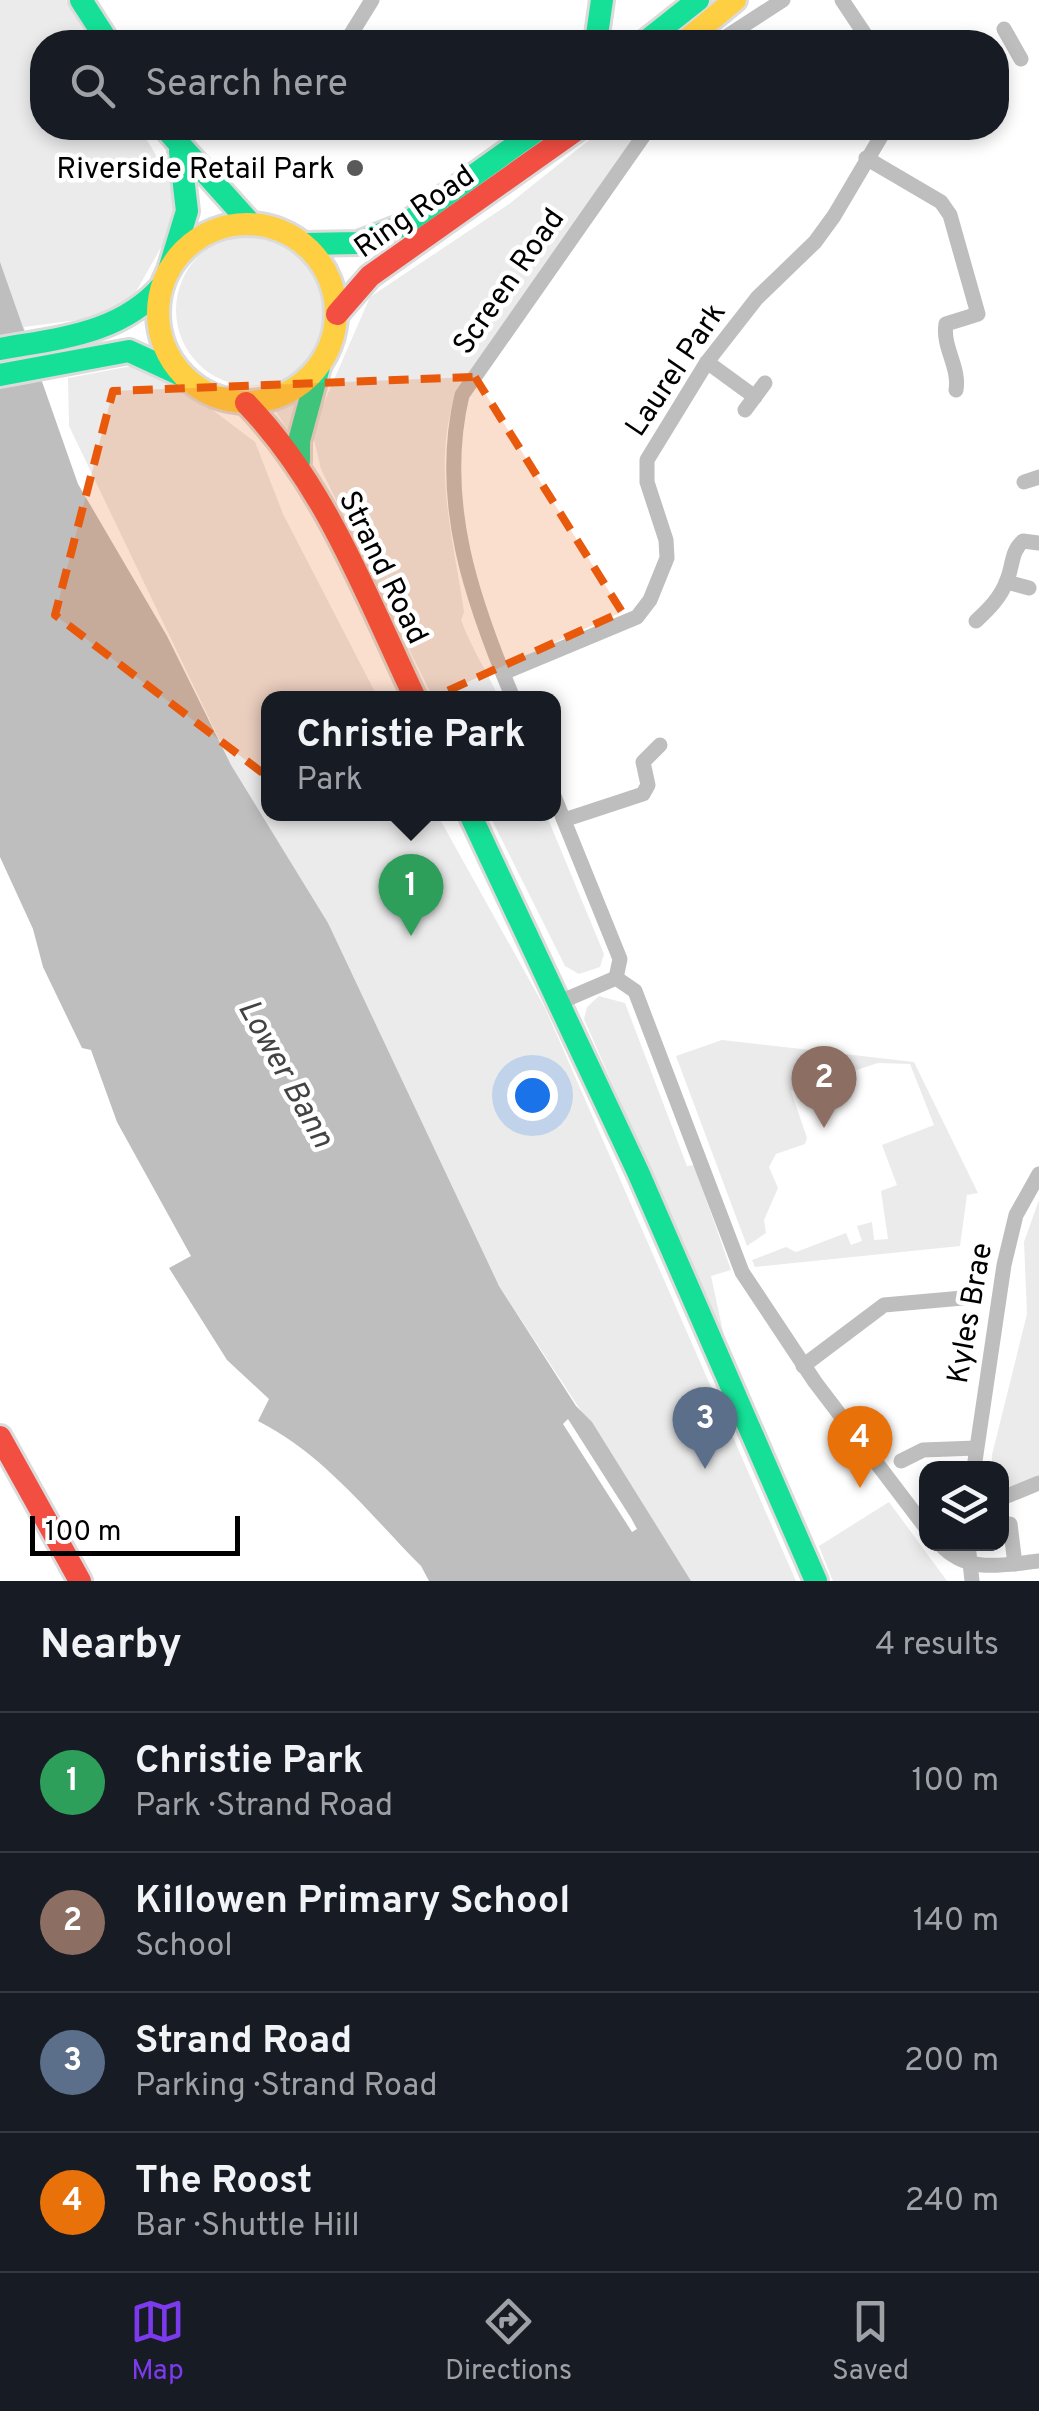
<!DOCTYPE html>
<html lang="en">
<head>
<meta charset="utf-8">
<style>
	:root { --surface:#171b24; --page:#242831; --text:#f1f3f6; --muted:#9ea1a6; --line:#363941; --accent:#7c3aed }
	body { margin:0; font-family:Overpass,sans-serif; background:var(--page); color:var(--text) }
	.controls { position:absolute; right:30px; bottom:30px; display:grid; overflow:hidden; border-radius:20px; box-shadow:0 5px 15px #0003 }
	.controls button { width:90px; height:90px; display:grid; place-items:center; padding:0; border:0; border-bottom:2px solid var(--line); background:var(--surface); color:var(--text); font:50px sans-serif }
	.scale { position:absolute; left:30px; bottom:25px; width:210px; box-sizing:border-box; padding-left:10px; border:5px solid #000; border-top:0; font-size:28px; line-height:35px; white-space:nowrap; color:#000; -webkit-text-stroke:8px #fff; paint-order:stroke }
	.you { position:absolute; left:532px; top:1095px; width:35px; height:35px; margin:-25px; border:8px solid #fff; border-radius:50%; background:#1a73e8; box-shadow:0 0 0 15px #1a73e833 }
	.badge { display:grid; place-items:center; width:65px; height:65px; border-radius:50%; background:var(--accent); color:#fff; font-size:32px; font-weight:700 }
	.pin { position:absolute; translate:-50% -82px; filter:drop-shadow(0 2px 5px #0008) }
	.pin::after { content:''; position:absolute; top:52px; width:35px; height:30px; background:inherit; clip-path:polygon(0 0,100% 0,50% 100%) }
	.popup { position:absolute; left:261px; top:691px; width:300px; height:130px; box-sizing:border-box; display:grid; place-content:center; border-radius:20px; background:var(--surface); filter:drop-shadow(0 2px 8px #0005); font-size:32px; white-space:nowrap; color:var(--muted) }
	.popup b { font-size:38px; color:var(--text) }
	.popup::after { content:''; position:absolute; left:50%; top:100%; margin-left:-20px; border:20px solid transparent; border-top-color:var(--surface) }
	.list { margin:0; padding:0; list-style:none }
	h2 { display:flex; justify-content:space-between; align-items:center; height:130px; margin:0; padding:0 40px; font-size:42px }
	h2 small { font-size:32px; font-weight:400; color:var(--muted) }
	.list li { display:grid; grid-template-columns:65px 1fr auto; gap:30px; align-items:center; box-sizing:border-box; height:140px; padding:0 40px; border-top:2px solid var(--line) }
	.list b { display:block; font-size:38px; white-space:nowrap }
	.list p { margin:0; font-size:32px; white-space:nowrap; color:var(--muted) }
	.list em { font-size:32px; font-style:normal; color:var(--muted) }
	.icon { flex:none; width:55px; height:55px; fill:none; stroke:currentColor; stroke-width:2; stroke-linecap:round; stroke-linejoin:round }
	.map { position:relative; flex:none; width:1039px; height:1581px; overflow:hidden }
	.search { position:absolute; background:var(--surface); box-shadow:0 5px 15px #0003; left:30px; right:30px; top:30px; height:110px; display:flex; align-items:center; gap:25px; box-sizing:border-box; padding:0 35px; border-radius:40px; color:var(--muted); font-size:38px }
	.sheet { height:690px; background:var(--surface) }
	nav { display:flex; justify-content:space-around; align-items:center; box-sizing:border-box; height:140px; border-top:2px solid var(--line); background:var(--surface); font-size:28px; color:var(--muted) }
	nav a { display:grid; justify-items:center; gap:5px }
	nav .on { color:var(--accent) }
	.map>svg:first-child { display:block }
	.green { fill:#ebebeb }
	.water { fill:#bebebe }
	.pier { fill:#fff }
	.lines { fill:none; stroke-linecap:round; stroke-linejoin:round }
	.fast-casing { stroke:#dbdbdb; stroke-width:28 }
	.slow-casing { stroke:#dbdbdb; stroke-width:28 }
	.jam-casing { stroke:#dbdbdb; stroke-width:28 }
	.street { stroke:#bebebe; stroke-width:15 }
	.fast { stroke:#16e098; stroke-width:22 }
	.slow { stroke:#ffcf43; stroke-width:22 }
	.jam { stroke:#f24e42; stroke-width:22 }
	.marked { fill:#e8590c; fill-opacity:0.2; stroke:#e8590c; stroke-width:8; stroke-dasharray:20 12; stroke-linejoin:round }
	.poi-dot { fill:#595959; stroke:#fff; stroke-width:4 }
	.labels { text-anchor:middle; stroke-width:9; stroke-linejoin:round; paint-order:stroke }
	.poi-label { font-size:30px; fill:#000; stroke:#fff; text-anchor:end }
	.street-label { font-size:30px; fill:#000; stroke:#fff }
	.water-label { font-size:32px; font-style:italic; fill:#434343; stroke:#fff }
</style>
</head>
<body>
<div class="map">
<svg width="1039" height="1581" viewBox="0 0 1039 1581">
	<rect width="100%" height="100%" fill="#fff"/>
	<g class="green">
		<path d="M 0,0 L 66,0 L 90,42 L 42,42 L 42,128 L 140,128 L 185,205 L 129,304 L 93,318 L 24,327 L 26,333 L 17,335 L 0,285 Z"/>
		<path d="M 604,128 L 642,128 L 456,394 C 431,464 454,541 464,612 L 461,620 C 472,650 487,671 499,698 L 433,698 L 321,469 L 313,435 L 316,421 L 370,297 L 509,204 Z"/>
		<circle cx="252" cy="310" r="76"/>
		<path d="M 137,365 L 198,399 L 255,442 L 283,514 L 378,698 L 268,698 L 268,814 L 437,814 L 545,1008 L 796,1581 L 668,1581 L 645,1513 L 649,1517 L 637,1496 L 499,1286 L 161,741 L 84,502 L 221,743 L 69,426 L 68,378 Z"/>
		<path d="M 300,393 L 292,436 L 272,406 Z"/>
		<path d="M 489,814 L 546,814 L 604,954 L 600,967 L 579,974 L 565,966 Z"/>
		<path d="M 599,996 L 625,1003 L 687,1166 L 694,1165 L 731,1270 L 711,1276 L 725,1341 L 584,1019 L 587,1007 Z"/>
		<path d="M 722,1040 L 914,1062 L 978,1193 L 967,1195 L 960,1246 L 755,1267 L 752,1260 L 786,1247 L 796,1252 L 846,1233 L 851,1245 L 862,1241 L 857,1226 L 872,1222 L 874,1240 L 888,1239 L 881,1191 L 897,1185 L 882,1145 L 934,1125 L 910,1064 L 878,1063 L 791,1091 L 807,1138 L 805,1144 L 776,1154 L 769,1167 L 778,1188 L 764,1220 L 766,1233 L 747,1246 L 676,1056 Z"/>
		<path d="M 1039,1200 L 1039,1488 L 1002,1503 L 1002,1468 L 992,1468 L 992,1455 L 1027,1314 L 1024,1242 Z"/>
		<path d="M 889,1502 L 947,1581 L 833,1581 L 819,1546 Z"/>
	</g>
	<path class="water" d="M 0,262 L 78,484 L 167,636 L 231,765 L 328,923 L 499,1286 L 576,1406 L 592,1422 L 691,1581 L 429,1581 L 421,1566 C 369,1514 325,1455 258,1421 L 269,1399 L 227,1360 L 169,1268 L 191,1256 L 117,1122 L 91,1050 L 82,1048 L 43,967 L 33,929 L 0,857 Z"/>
	<path class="pier" d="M 568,1419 L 631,1518 L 637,1529 L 632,1532 L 563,1424 Z"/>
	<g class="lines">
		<g class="fast-casing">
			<g id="fast">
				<path d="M 81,0 L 108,42"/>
				<path d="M 596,42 L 602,0"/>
				<path d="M 645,42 L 698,0"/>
				<path d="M 165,128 L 251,224"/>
				<path d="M 305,244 L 358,243 L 404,225 L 540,128"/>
				<path d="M 169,270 L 187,211 L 180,151"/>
				<path d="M 0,349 C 60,338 120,334 162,286"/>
				<path d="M 0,375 L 129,351 L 181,375"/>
				<path d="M 299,461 L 299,441 L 319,367"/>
				<path d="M 470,814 L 638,1172 L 816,1581"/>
			</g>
		</g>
		<g class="slow-casing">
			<g id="slow">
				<path d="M 684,42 L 735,0"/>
				<circle cx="247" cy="313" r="89"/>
			</g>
		</g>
		<g class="jam-casing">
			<g id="jam">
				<path d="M 337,314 L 370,276 L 579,128"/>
				<path d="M 246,403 C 326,486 366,595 415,698"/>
				<path d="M 0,1437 L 80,1581"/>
			</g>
		</g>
		<g class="street">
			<path d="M 842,0 L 870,42"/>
			<path d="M 1004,29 L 1021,59"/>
			<path d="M 346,42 L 372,0"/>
			<path d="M 718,42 L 783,0"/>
			<path d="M 866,158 L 941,202 L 950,215 L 978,314 L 946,324 C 942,347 960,367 956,390"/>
			<path d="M 707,362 L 755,397"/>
			<path d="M 745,410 L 765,383"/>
			<path d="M 1024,482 L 1039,477"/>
			<path d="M 1007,582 L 1029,588"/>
			<path d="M 976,621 C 989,609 1001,597 1007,580 C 1013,566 1011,551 1023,541 L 1039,543"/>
			<path d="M 503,673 L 637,617 L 650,600 L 667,558 L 666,540 L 647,482 L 647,460 L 707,362 L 757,298 L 815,242 L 834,216 L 886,128"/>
			<path d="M 513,698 C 472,601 437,501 462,395 L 649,128"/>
			<path d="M 554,796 L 620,959 L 616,978"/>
			<path d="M 564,820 L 643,794 L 648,785 L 643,762 L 660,745"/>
			<path d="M 560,1002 L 616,978 L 635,991 L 742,1272 L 815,1382 L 926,1528"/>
			<path d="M 803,1366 L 884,1305 L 974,1297"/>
			<path d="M 901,1461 L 923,1450 L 976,1448"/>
			<path d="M 974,1468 L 1004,1265 L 1016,1215 L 1039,1174"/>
			<path d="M 1002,1498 L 1039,1483"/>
			<path d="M 1010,1524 L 1015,1564"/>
			<path d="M 940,1544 C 967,1574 1002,1565 1039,1561"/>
			<path d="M 968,1544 L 972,1581"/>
		</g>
		<use href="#fast" class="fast"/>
		<use href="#slow" class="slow"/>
		<use href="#jam" class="jam"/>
	</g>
	<path class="marked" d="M 475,377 L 622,612 L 264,774 L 55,615 L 113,391 Z"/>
	<circle class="poi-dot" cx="355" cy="168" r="10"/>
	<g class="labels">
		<g class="poi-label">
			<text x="335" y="178">Riverside Retail Park</text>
		</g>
		<g class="street-label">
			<text transform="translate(414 211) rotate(-35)" y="10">Ring Road</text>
			<text transform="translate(508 281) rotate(-55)" y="10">Screen Road</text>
			<text transform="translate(675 369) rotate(-56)" y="10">Laurel Park</text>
			<text transform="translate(384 567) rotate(64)" y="10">Strand Road</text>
			<text transform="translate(969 1313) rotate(-80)" y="10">Kyles Brae</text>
		</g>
		<g class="water-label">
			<text transform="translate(287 1073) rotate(61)" y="11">Lower Bann</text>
		</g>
	</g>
</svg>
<div class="controls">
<button><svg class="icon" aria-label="layers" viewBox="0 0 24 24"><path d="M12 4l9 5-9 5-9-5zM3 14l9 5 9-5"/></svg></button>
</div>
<div class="scale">100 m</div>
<div class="you"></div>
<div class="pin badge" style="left:411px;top:936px;background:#2e9e5b">1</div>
<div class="popup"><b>Christie Park</b>Park</div>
<div class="pin badge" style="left:824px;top:1128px;background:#8d6e63">2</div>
<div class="pin badge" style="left:705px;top:1469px;background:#5c6f8a">3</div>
<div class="pin badge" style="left:860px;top:1488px;background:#e8710a">4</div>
<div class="search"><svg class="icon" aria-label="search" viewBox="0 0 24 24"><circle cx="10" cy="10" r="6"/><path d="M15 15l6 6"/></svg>Search here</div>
</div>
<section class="sheet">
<h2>Nearby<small>4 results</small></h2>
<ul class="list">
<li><span class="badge" style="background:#2e9e5b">1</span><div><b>Christie Park</b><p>Park · Strand Road</p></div><em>100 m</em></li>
<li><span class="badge" style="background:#8d6e63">2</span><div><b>Killowen Primary School</b><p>School</p></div><em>140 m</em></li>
<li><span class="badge" style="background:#5c6f8a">3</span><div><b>Strand Road</b><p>Parking · Strand Road</p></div><em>200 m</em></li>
<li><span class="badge" style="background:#e8710a">4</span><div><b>The Roost</b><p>Bar · Shuttle Hill</p></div><em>240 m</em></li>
</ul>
</section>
<nav>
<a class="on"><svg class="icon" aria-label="map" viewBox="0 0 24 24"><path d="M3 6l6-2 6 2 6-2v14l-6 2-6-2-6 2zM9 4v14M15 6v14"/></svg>Map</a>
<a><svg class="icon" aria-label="directions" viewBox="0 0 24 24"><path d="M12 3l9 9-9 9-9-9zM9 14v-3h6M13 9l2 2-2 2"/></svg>Directions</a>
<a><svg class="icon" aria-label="saved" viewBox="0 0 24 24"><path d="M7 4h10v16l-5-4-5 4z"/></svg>Saved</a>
</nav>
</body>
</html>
